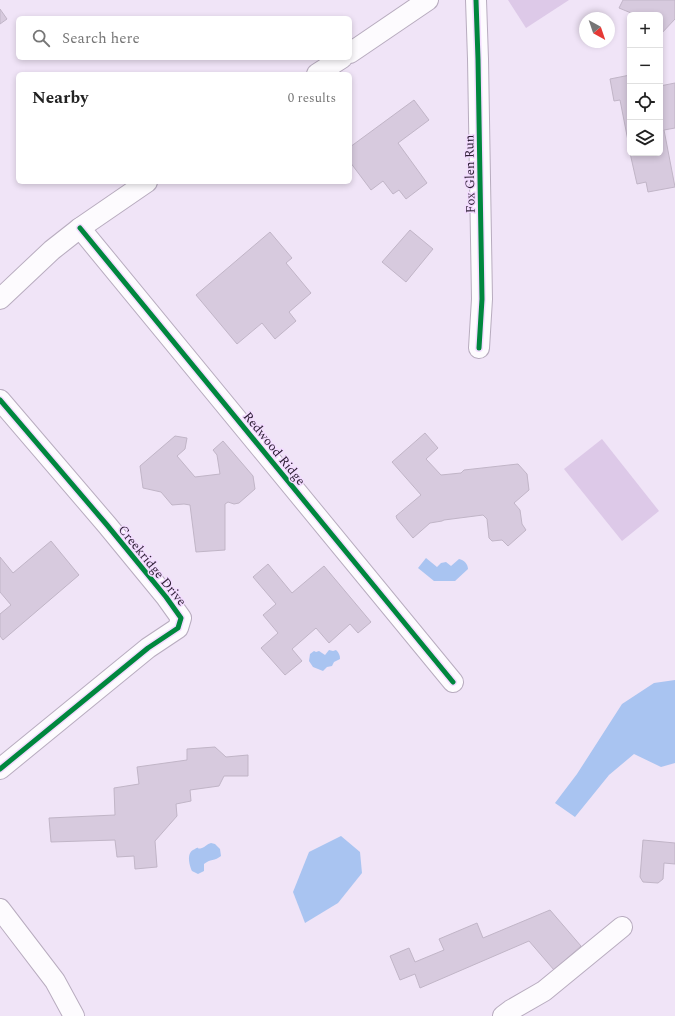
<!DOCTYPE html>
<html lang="en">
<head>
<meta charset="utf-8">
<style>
	:root { --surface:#fff; --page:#f2f2f2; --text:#222; --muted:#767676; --line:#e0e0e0 }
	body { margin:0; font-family:Spectral,serif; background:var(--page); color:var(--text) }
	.controls { position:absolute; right:12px; top:12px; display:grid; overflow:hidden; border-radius:6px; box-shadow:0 2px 6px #0003 }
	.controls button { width:36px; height:36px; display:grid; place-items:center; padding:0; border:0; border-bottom:1px solid var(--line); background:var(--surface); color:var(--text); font:20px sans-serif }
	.compass { position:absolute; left:579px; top:12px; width:36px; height:36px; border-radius:50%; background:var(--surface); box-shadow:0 2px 6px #0003; rotate:140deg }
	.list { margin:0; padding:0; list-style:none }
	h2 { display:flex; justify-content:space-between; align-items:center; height:52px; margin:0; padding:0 16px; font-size:17px }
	h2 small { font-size:13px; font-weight:400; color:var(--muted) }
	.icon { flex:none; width:22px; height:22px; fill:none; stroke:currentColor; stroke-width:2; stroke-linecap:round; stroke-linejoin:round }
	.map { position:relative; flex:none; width:675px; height:1016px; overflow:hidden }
	.search { position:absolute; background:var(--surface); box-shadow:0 2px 6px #0003; left:16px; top:16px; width:336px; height:44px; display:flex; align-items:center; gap:10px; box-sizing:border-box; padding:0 14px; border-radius:6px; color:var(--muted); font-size:15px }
	.panel { position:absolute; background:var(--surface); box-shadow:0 2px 6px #0003; left:16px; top:72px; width:336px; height:112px; border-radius:6px }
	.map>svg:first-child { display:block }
	.green { fill:#ddc9e8 }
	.water { fill:#a9c4f1 }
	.building { fill:#d7cade; stroke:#c1b5c7 }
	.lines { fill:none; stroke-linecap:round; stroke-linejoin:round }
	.street-casing { stroke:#b8acbf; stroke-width:22 }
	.street { stroke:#fdfbfe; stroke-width:20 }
	.cycleway-casing { stroke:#f3dcff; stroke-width:8 }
	.cycleway { stroke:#00873e; stroke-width:5 }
	.labels { text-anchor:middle; stroke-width:3; stroke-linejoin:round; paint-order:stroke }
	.street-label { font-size:13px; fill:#2c1d33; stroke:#f3dcff }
</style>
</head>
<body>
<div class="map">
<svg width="675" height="1016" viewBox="0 0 675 1016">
	<rect width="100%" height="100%" fill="#f0e4f7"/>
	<g class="green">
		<path d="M 508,0 L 569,0 L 526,28 Z"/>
		<path d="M 602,439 L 659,511 L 622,541 L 564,469 Z"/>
	</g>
	<g class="water">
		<path d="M 426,558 L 437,567 L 441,563 L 446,562 L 451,566 L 459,559 C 464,560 468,564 468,569 L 455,581 L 434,581 L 418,568 Z"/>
		<path d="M 329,650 L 333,651 L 336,650 C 339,653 340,655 340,659 L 334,662 L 332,666 L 327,667 L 323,671 L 313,667 L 309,661 L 310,654 L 314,651 L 316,652 L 319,651 L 325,655 Z"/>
		<path d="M 675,680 L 675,763 L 661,767 L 634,754 L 609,775 L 575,817 L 555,803 L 577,774 L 622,704 L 654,683 Z"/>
		<path d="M 341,836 L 360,852 L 362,873 L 338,903 L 305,923 L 293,892 L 309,852 Z"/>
		<path d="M 211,843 L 215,844 L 220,849 L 221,856 C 215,861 210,859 204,864 L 204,871 L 198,874 L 192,871 C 189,864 186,852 195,849 C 200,846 196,850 202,848 C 205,847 207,844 211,843 Z"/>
	</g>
	<g class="building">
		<path d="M 623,0 L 675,0 L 675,19 L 660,35 L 660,15 L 636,15 L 619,8 Z"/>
		<path d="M 0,9 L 7,19 L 0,24 Z"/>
		<path d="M 630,75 L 630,151 L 620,100 L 614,101 L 610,79 Z"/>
		<path d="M 675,83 L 675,128 L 664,130 L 675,187 L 648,192 L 646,182 L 637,184 L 630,153 L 660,153 L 660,86 Z"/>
		<path d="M 414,100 L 429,120 L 398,143 L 427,183 L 406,199 L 399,190 L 393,194 L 383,181 L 371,190 L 350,162 L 350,147 Z"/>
		<path d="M 410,230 L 433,249 L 406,282 L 382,262 Z"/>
		<path d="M 270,232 L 292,258 L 286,263 L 311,293 L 289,312 L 296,321 L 275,339 L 262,323 L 237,344 L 196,295 Z"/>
		<path d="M 425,433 L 438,448 L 426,459 L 441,475 L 461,473 L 464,470 L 518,464 L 527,474 L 529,490 L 514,503 L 520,510 L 522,524 L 526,530 L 508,546 L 502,540 L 492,541 L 489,538 L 487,519 L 483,515 L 444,520 L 442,521 L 430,523 L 413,538 L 397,519 L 396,516 L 421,495 L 392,462 Z"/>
		<path d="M 175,436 L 187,438 L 185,449 L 177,456 L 195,477 L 220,474 L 217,455 L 213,450 L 223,441 L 253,476 L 255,489 L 239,503 L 234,504 L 228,502 L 225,504 L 225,550 L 196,552 L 190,505 L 184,504 L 172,505 L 161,492 L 143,488 L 140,466 Z"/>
		<path d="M 51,541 L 79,575 L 3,640 L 0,636 L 0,614 L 11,605 L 0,592 L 0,557 L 13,573 Z"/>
		<path d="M 268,564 L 292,593 L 324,566 L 371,622 L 358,633 L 350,624 L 329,643 L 316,628 L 292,649 L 302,661 L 285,675 L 261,648 L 278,633 L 263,615 L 276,604 L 253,577 Z"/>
		<path d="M 215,747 L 226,757 L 248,755 L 248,776 L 224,776 L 219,786 L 190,790 L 191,801 L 176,804 L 177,816 L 155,841 L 157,867 L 135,869 L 134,856 L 117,857 L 115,840 L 51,842 L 49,818 L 115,815 L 114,788 L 139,784 L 137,767 L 187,760 L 187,749 Z"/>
		<path d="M 643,840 L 675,843 L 675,864 L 664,863 L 663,879 L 658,883 L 643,882 L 640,877 Z"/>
		<path d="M 550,910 L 581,946 L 554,970 L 529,941 L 420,988 L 415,974 L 400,980 L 390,956 L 409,948 L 415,962 L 444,950 L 439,939 L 477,923 L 483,938 Z"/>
	</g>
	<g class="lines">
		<g class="street-casing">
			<g id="street">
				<path d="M 476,0 L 478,59 L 482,299 L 479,348"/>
				<path d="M 350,53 L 428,0"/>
				<path d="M 317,74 L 342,58"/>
				<path d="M 80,228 L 453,682"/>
				<path d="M 0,299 L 52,250 L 80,228 L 147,182"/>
				<path d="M 0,400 L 107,525 L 166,597 L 181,618 L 178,628 L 148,648 L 0,769"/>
				<path d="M 0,909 L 55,981 L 74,1016"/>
				<path d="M 503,1016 L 511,1010 L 544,991 L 622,927"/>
			</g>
		</g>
		<use href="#street" class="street"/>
		<g class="cycleway-casing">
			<g id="cycleway">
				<path d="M 476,0 L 478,59 L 482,299 L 479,348"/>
				<path d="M 80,228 L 453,682"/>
				<path d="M 0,400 L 107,525 L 166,597 L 181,618 L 178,628 L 148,648 L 0,769"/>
			</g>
		</g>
		<use href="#cycleway" class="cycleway"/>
	</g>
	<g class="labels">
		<g class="street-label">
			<text transform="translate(469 174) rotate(-91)" y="5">Fox Glen Run</text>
			<text transform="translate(275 448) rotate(51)" y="5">Redwood Ridge</text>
			<text transform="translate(153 565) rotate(51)" y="5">Creekridge Drive</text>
		</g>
	</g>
</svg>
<div class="controls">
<button>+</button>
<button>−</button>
<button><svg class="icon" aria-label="locate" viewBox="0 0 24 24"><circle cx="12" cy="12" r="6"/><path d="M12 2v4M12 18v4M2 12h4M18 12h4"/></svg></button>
<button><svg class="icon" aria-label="layers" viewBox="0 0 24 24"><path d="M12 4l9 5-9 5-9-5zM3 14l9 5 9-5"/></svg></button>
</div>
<svg class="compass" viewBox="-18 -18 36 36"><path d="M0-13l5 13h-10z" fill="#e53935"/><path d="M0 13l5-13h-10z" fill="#767676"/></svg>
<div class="search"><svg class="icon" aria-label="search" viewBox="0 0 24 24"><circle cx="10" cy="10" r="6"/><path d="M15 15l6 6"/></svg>Search here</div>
<section class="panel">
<h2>Nearby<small>0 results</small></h2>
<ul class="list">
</ul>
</section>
</div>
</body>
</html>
